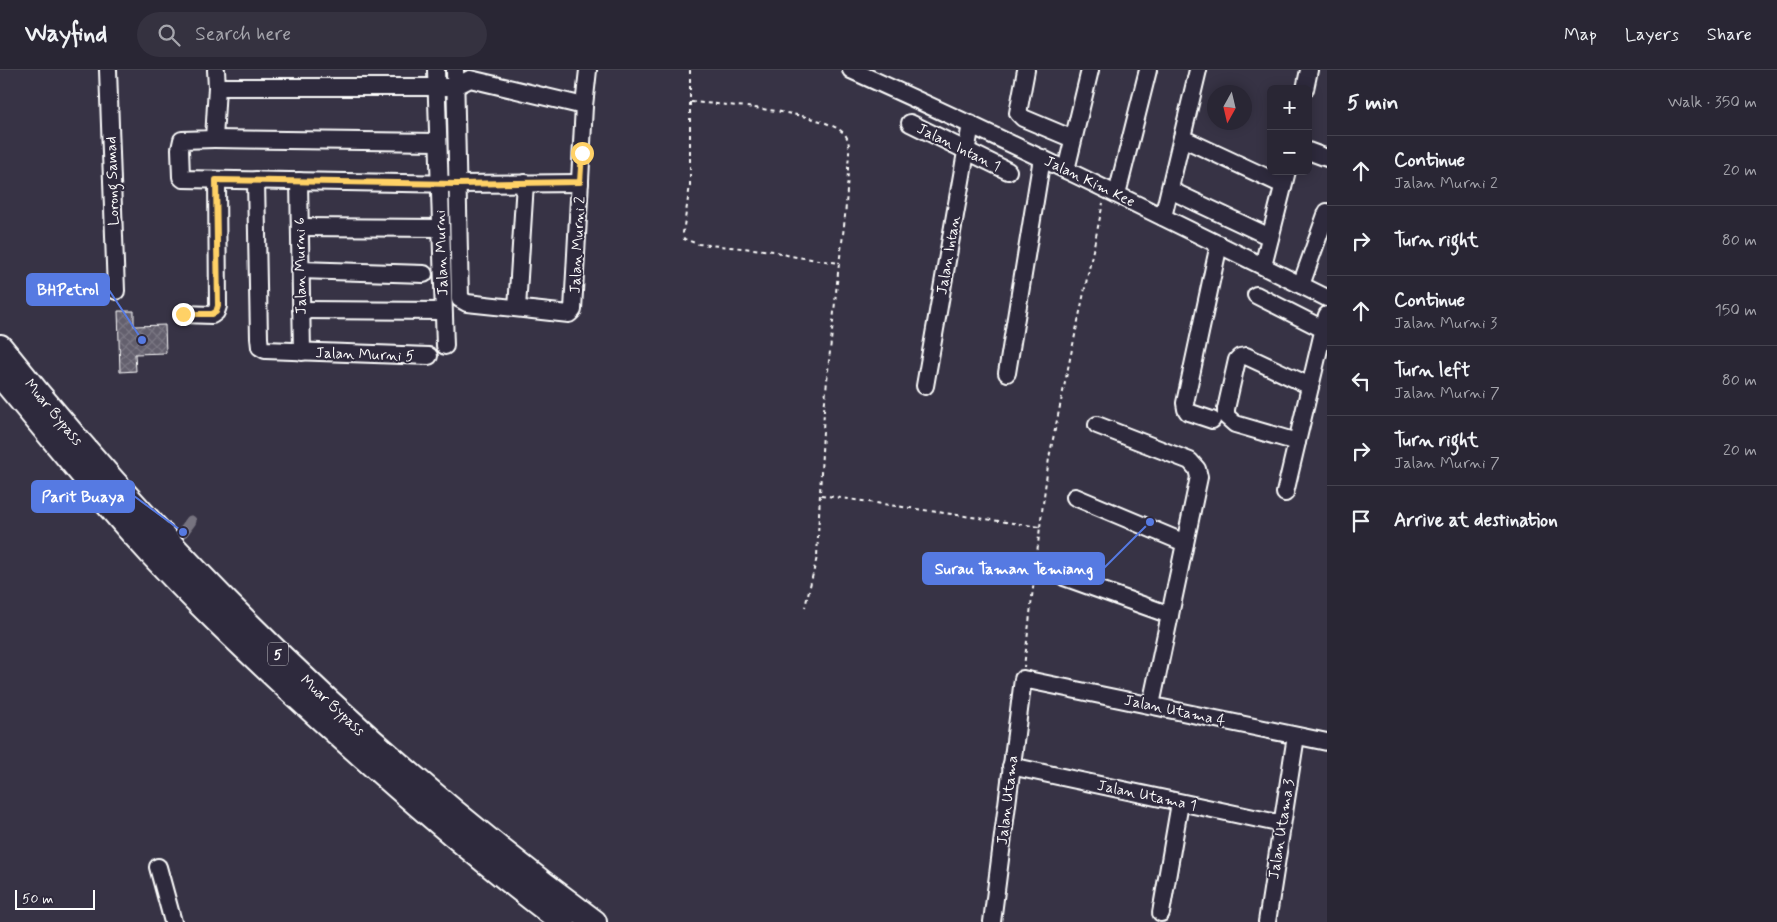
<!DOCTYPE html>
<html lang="en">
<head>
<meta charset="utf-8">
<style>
	:root { --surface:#292634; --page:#353240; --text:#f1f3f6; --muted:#a5a5ac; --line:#45434f }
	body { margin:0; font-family:Mynerve,sans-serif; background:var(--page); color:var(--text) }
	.controls { position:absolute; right:15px; top:15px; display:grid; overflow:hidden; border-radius:8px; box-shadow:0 2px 12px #0003 }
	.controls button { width:45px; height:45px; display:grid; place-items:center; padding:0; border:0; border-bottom:1px solid var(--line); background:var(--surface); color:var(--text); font:25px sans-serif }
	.compass { position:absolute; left:1207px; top:15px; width:45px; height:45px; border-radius:50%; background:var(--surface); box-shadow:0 2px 12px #0003; rotate:188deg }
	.scale { position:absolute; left:15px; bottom:12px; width:80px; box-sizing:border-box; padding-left:5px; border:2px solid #fff; border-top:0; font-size:14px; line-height:18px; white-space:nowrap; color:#fff; -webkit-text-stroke:4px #2f2a3d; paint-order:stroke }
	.stop { position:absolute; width:15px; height:15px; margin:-11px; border:4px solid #ffd166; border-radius:50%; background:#fff }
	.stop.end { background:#ffd166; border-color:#fff; box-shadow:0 1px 5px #0008 }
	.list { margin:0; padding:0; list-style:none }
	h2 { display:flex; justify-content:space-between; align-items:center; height:65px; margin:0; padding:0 20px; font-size:21px }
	h2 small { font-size:16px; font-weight:400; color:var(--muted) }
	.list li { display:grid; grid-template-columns:32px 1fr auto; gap:15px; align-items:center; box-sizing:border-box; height:70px; padding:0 20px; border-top:1px solid var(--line) }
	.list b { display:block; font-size:19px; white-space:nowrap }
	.list p { margin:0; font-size:16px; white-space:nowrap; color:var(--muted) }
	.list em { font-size:16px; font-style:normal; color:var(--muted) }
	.icon { flex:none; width:28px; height:28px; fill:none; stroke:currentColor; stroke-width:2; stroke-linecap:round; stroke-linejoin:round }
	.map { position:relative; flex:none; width:1327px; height:852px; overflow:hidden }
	header { display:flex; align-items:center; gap:30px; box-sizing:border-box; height:70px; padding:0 25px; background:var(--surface); border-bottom:1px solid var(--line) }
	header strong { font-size:24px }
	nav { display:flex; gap:28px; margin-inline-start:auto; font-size:18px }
	.search { width:350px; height:45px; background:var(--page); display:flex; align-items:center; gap:12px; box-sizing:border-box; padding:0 18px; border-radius:28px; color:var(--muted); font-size:19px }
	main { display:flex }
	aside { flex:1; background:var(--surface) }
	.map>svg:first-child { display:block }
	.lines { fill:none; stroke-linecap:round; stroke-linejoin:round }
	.canal { stroke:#76737f; stroke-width:11 }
	.building { fill:url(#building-cross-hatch); stroke:#fff }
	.minor-casing { stroke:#fff; stroke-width:20 }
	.highway-casing { stroke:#fff; stroke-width:28 }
	.path { stroke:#fff; stroke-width:2; stroke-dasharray:4 4; stroke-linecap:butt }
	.minor { stroke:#2f2a3d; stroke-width:16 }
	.highway { stroke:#2f2a3d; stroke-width:24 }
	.route { stroke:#ffd166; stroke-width:6 }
	.labels { text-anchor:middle; stroke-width:4; stroke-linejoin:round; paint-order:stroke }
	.shield { fill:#2f2a3d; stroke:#c1bfc5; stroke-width:1 }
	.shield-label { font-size:14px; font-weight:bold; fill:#fff }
	.street-label { font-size:15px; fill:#fff; stroke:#2f2a3d }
	.leader { fill:none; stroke:#567ae2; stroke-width:2 }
	.callout-dot { fill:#567ae2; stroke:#2f2a3d; stroke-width:2 }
	.callout { fill:#567ae2; stroke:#567ae2; stroke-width:2 }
	.callout-label { font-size:16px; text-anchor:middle; font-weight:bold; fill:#fff }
</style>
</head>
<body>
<header>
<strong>Wayfind</strong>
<div class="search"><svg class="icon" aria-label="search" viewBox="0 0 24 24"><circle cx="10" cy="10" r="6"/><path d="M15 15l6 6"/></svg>Search here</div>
<nav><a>Map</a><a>Layers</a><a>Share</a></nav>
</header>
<main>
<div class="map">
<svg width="1327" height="852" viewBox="0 0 1327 852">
	<defs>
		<pattern id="building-cross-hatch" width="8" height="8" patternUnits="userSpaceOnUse" patternTransform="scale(1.25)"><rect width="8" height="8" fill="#635f6d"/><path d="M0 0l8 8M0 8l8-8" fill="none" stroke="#7a7783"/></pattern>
	</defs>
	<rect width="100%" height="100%" fill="#373345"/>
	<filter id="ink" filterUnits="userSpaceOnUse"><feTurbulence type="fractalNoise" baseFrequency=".02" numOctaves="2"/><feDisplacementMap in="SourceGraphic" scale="10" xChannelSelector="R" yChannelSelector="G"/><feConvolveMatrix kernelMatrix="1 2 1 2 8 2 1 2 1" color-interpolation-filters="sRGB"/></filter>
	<g filter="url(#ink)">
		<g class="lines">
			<path class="canal" d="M 183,462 L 191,451"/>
		</g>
		<path class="building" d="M 118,241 L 134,241 L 134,256 L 165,255 L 166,283 L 135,284 L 136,301 L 120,302 Z"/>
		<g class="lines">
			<g class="minor-casing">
				<g id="minor">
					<path d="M 108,0 L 116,221"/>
					<path d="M 216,0 L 217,17 L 214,69 L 182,70 L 180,79 L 181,107 L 183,109 L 457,114 L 580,113"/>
					<path d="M 436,0 L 445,276"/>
					<path d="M 455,0 L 460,229 L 467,233 L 569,244 L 573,240 L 584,36 L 588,0"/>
					<path d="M 851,0 C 1012,72 1169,150 1327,228"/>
					<path d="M 1026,0 L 1018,43 L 1023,48 L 1073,69"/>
					<path d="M 217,17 L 454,17 L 470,9 L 584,36"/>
					<path d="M 1305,19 L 1309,0"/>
					<path d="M 910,53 L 1008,101"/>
					<path d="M 1182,68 L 1283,115"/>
					<path d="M 214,69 L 438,72"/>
					<path d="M 1308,81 L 1327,88"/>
					<path d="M 1066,100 L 1090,0"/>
					<path d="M 256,110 L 259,268 L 260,277 L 265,280 L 429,286"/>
					<path d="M 299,111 L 302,282"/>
					<path d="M 1170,120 L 1270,167"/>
					<path d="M 1117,124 L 1148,0"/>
					<path d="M 1163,147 L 1198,0"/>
					<path d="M 300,157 L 441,158"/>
					<path d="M 1263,196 L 1287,101"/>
					<path d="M 300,200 L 424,204"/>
					<path d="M 1301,215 L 1327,142"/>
					<path d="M 1256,225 L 1323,259"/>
					<path d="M 517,238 L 525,113"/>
					<path d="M 301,240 L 443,241"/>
					<path d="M 183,244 L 212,245 L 216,242 L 218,236 L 217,110"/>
					<path d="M 1007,303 L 1042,88"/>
					<path d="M 925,316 L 971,54"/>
					<path d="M 1212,350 L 1188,342 L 1186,339 L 1185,333 L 1219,174"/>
					<path d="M 1097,355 L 1190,391 L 1197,399 L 1199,407 L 1151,635"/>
					<path d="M 1297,372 L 1235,354 L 1226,346 L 1226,339 L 1237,290 L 1240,287 L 1246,286 L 1310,316"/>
					<path d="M 1285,423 L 1327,245"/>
					<path d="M 1075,427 L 1185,473"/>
					<path d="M 1064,507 L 1170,545"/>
					<path d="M 1011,696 L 1282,754"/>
					<path d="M 158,797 L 173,852"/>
					<path d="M 1161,843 L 1180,733"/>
					<path d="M 992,852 L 1023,609 L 1327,672"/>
					<path d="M 1267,852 L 1296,666"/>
				</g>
			</g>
			<g class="highway-casing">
				<g id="highway">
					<path d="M 0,277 C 174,495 370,686 594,852"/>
					<path d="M 0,305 C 44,357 87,411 132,462 C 189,526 252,585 315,643 C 395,716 476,787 563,852"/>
				</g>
			</g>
			<g class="path">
				<path d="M 690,0 L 690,115 L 683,163 L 684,169 L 698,174 L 774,181 L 790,186 L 839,193 L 824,340 L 817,487 L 805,537"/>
				<path d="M 691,32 C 718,34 837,42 847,68 C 851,77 848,89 848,99 C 847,130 844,162 839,193"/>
				<path d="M 821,425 L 1040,457 L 1024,597"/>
				<path d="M 1040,457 L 1049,388 L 1103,133"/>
			</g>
			<use href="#minor" class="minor"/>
			<use href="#highway" class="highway"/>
		</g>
	</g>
	<g class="lines" filter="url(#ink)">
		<path class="route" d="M 183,244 L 212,244 L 216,242 L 218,236 L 216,110 L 457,114 L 580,112 L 582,83"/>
	</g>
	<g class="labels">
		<rect class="shield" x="268" y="572.5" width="20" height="23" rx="4"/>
		<g class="shield-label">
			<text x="278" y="589">5</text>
		</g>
		<g class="street-label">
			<text transform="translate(959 77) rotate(26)" y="5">Jalan Intan 1</text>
			<text transform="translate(112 111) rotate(-92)" y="5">Lorong Samad</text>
			<text transform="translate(1090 111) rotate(26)" y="5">Jalan Kim Kee</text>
			<text transform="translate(577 175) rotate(-87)" y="5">Jalan Murni 2</text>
			<text transform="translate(441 183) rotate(-92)" y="5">Jalan Murni</text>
			<text transform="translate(948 185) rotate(-80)" y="5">Jalan Intan</text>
			<text transform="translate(300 196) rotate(-91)" y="5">Jalan Murni 6</text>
			<text transform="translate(365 284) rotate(2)" y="5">Jalan Murni 5</text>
			<text transform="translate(54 342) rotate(50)" y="5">Muar Bypass</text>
			<text transform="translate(333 635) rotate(43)" y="5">Muar Bypass</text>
			<text transform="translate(1175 640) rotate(12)" y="5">Jalan Utama 4</text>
			<text transform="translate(1147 725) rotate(12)" y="5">Jalan Utama 1</text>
			<text transform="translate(1007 730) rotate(-83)" y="5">Jalan Utama</text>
			<text transform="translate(1281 759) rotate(-81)" y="5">Jalan Utama 3</text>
		</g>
	</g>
	<path class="leader" d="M142 270L109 220M183 462L134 426M1150 452L1104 498"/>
	<g class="callout-dot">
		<circle cx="142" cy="270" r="5"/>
		<circle cx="183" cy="462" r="5"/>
		<circle cx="1150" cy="452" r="5"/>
	</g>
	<g class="callout">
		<rect x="27" y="204" width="82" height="31" rx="5"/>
		<rect x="32" y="411" width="102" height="31" rx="5"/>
		<rect x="923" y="483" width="181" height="31" rx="5"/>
	</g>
	<g class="callout-label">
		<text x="68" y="225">BHPetrol</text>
		<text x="83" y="432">Parit Buaya</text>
		<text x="1014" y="504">Surau Taman Temiang</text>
	</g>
</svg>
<div class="controls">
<button>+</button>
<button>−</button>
</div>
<svg class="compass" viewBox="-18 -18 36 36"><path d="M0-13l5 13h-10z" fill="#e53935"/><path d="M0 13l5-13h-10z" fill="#a5a5ac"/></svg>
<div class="scale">50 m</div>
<div class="stop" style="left:582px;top:83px"></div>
<div class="stop end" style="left:183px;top:244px"></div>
</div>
<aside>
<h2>5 min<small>Walk · 350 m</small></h2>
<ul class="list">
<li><svg class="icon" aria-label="ahead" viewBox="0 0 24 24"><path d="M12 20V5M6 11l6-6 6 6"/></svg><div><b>Continue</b><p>Jalan Murni 2</p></div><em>20 m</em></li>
<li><svg class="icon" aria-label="right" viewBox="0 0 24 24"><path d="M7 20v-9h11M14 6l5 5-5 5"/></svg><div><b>Turn right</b></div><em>80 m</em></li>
<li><svg class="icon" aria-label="ahead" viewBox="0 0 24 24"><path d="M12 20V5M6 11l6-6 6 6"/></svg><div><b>Continue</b><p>Jalan Murni 3</p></div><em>150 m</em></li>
<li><svg class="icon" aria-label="left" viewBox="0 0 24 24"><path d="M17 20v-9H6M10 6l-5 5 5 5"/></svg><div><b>Turn left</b><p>Jalan Murni 7</p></div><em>80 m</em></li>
<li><svg class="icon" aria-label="right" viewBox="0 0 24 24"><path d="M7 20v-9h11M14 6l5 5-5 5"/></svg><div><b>Turn right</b><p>Jalan Murni 7</p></div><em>20 m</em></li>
<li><svg class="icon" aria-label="arrive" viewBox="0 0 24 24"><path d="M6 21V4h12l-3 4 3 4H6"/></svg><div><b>Arrive at destination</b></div></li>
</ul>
</aside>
</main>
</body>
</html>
